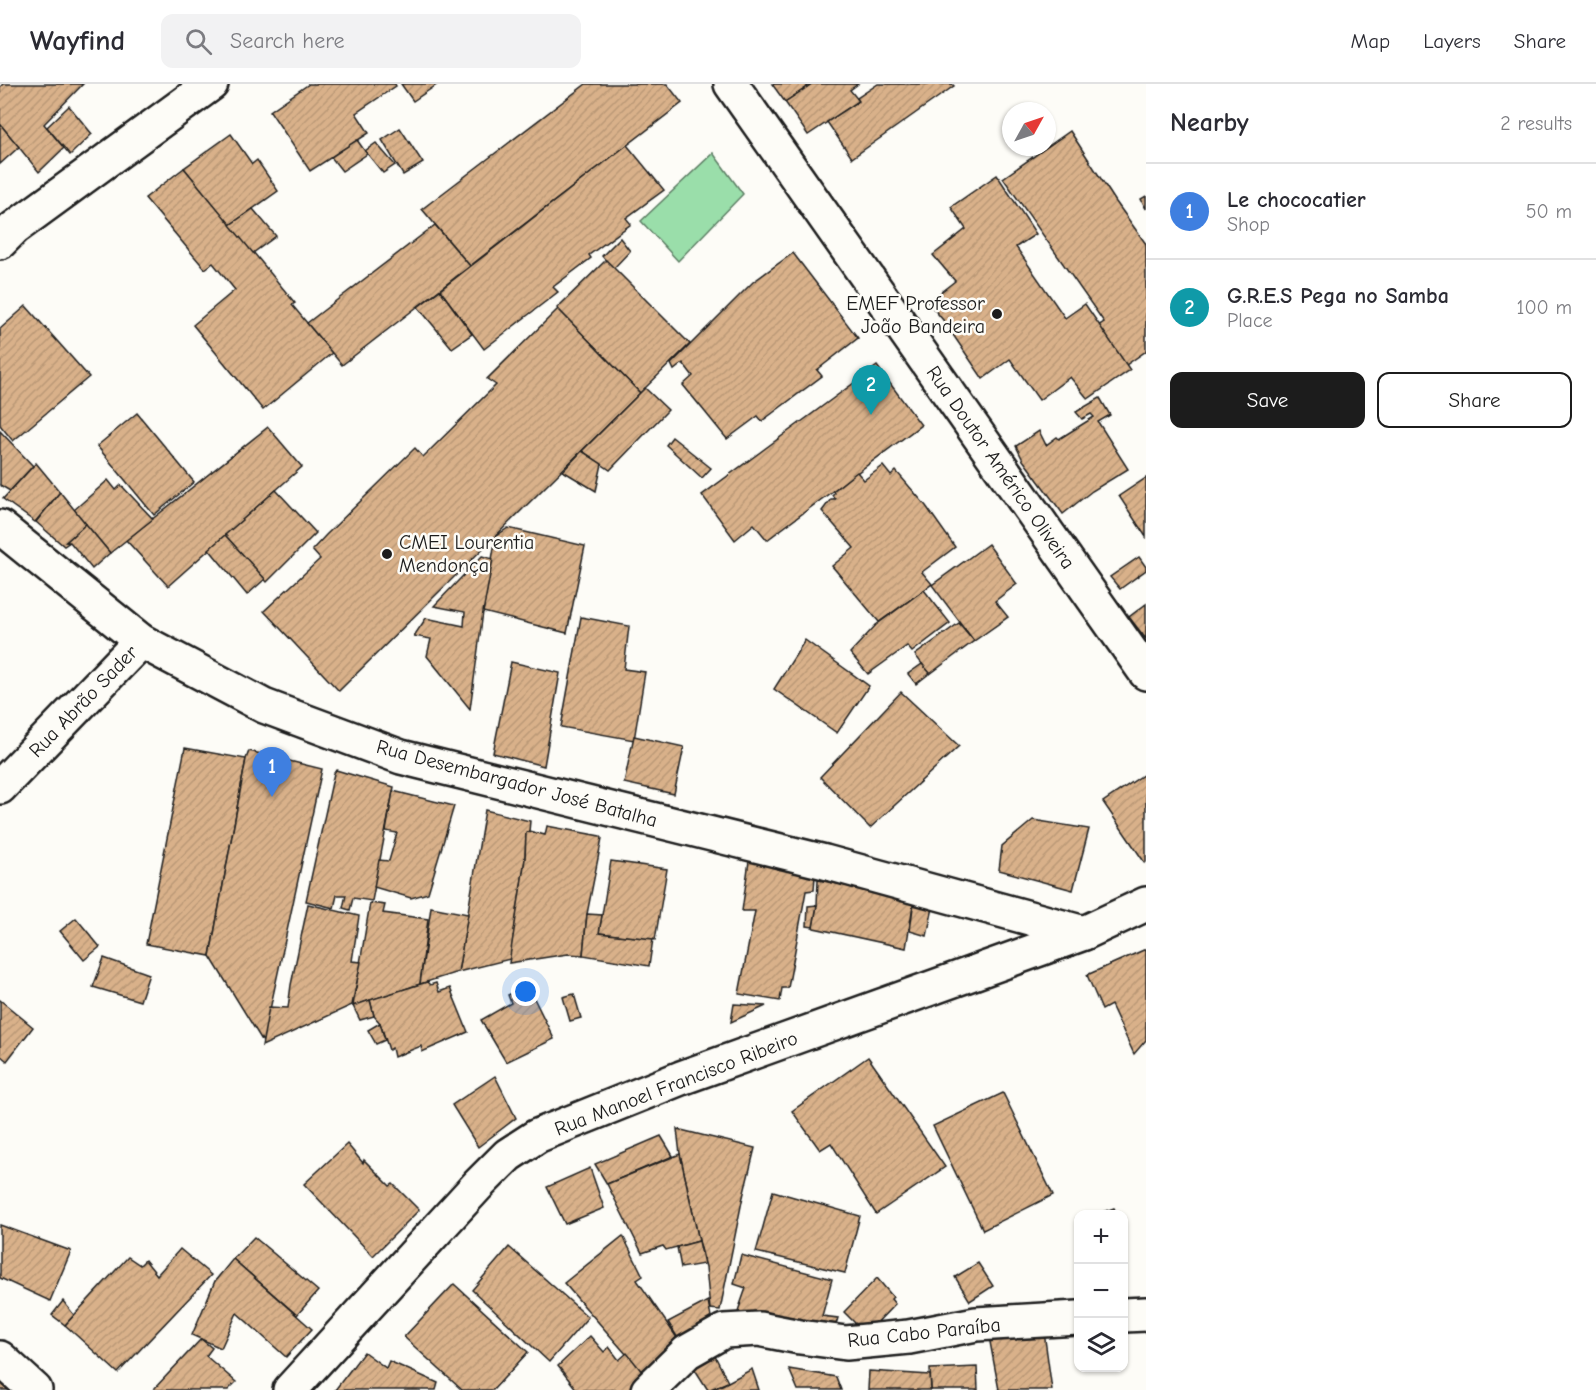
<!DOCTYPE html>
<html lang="en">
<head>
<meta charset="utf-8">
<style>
	:root { --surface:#fff; --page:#f2f2f3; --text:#2b2b33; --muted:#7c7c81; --line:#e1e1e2; --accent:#1c1c1c }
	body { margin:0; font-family:"Comic Neue",sans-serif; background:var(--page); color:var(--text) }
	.controls { position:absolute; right:18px; bottom:18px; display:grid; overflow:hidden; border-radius:12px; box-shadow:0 2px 4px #0004 }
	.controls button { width:54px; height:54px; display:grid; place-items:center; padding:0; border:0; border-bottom:2px solid var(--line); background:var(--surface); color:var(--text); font:30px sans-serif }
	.compass { position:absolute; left:1002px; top:18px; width:54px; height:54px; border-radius:50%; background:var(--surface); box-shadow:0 2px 4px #0004; rotate:50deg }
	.you { position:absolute; left:526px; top:908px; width:21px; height:21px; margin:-15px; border:4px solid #fff; border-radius:50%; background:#1a73e8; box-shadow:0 0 0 9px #1a73e833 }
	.badge { display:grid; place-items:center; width:39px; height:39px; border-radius:50%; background:var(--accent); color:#fff; font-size:20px; font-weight:700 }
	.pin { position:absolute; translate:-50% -50px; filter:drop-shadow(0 2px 3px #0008) }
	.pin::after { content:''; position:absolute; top:32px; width:21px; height:18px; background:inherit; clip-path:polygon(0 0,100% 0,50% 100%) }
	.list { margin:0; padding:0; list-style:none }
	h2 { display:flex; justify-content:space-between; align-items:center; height:78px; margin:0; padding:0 24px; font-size:26px }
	h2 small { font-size:20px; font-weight:400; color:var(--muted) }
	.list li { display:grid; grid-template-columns:39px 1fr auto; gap:18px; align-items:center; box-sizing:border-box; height:96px; padding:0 24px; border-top:2px solid var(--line) }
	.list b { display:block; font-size:22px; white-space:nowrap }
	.list p { margin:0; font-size:20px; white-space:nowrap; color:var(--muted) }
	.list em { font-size:20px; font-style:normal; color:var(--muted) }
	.actions { display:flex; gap:12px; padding:18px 24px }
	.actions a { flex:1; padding:14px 0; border:2px solid var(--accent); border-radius:12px; text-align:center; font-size:21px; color:var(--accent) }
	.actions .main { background:var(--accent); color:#fff }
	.icon { flex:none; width:33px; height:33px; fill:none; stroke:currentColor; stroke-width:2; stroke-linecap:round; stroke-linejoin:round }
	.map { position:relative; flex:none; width:1146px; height:1306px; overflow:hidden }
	header { display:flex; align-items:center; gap:36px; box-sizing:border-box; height:84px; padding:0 30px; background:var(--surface); border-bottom:2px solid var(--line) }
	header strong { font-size:28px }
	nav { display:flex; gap:33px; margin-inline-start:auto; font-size:21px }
	.search { width:420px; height:54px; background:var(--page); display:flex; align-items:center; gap:15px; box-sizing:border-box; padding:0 21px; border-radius:12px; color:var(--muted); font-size:22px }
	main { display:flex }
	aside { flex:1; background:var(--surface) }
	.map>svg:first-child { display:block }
	.green { fill:#9adeaa; stroke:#5b7d63; stroke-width:1.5 }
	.building { fill:url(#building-hatch); stroke:#1c1c1c; stroke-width:1.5 }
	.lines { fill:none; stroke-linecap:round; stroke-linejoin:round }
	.minor-casing { stroke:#1c1c1c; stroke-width:38 }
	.minor { stroke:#fdfcf7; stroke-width:33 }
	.poi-dot { fill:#1c1c1c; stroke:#fdfcf7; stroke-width:2 }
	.labels { text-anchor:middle; stroke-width:5; stroke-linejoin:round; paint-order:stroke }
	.poi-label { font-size:20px; fill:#1c1c1c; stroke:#fdfcf7; text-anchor:end }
	.street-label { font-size:20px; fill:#1c1c1c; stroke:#fdfcf7 }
</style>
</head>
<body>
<header>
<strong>Wayfind</strong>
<div class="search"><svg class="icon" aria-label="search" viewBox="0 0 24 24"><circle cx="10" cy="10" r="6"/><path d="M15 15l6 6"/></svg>Search here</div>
<nav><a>Map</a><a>Layers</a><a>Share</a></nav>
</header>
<main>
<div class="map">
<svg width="1146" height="1306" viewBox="0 0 1146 1306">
	<defs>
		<pattern id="building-hatch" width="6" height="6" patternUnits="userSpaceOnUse" patternTransform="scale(1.5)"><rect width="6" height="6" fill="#d9b18a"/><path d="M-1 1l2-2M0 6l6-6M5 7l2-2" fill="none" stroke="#ba9876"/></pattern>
	</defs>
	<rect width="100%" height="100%" fill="#fdfcf7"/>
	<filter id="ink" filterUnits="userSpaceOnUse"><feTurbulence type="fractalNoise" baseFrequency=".0167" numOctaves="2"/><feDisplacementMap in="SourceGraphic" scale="12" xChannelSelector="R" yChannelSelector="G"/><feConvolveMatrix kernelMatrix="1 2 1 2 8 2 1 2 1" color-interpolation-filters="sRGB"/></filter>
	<g filter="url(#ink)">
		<path class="green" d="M 713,69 L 743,110 L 678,177 L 641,137 Z"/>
		<g class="building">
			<path d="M 3,0 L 83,0 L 44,40 L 64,64 L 39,88 L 0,40 L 0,3 Z"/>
			<path d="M 309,0 L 395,0 L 396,2 L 356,29 L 369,49 L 310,87 L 270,27 Z"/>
			<path d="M 401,0 L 438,0 L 413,17 Z"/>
			<path d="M 586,0 L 667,0 L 682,19 L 470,182 L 422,125 Z"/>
			<path d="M 772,0 L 805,0 L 808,3 L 785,18 Z"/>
			<path d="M 812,0 L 858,0 L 850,6 L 859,17 L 808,51 L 785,18 Z"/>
			<path d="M 878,0 L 952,0 L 954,2 L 852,74 L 827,38 L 859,17 L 857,14 Z"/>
			<path d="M 69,22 L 92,50 L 70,71 L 47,43 Z"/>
			<path d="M 0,40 L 19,63 L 0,80 Z"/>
			<path d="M 400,44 L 423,79 L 403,91 L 382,56 Z"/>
			<path d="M 1070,47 L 1116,118 L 1146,160 L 1146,267 L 1126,281 L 1098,242 L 1104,238 L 1003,94 Z"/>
			<path d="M 231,50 L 252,80 L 257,76 L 278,107 L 230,141 L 184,84 Z"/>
			<path d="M 357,56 L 367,70 L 342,87 L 331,73 Z"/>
			<path d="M 376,59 L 395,81 L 383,89 L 365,67 Z"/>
			<path d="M 627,61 L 664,106 L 626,134 L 631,140 L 589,171 L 591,174 L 553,203 L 558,208 L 484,265 L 440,206 Z"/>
			<path d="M 184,84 L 295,219 L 292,221 L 332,269 L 263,326 L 193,241 L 235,206 L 213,179 L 205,185 L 145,114 Z"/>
			<path d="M 997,91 L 1036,150 L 1016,163 L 1065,234 L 1085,220 L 1130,286 L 1088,315 L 1070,293 L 1039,316 L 1010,275 L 983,295 L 943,236 L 928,218 L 955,197 L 933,171 L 966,145 L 951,123 Z"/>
			<path d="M 1146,112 L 1146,125 L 1141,115 Z"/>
			<path d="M 253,125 L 276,152 L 253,169 L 230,141 Z"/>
			<path d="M 435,141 L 470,182 L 342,281 L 307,239 Z"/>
			<path d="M 620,154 L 630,167 L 613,185 L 602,172 Z"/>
			<path d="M 793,169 L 858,254 L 817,286 L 822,292 L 762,337 L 758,332 L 727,355 L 683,301 L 693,292 L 683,279 L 674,286 L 671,280 L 753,198 Z"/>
			<path d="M 606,176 L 690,260 L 640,309 L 557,224 Z"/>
			<path d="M 440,206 L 472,250 L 452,264 L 418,223 Z"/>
			<path d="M 26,222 L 89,293 L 13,357 L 0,341 L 0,245 Z"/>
			<path d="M 558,225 L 640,309 L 339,607 L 264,527 L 320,475 L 312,466 L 326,451 L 415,364 L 423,373 L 496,301 L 487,295 Z"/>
			<path d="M 877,282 L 921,341 L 767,456 L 754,440 L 735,456 L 702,411 Z"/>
			<path d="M 645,304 L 668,326 L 610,386 L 582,367 Z"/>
			<path d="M 1100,314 L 1110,331 L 1098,338 L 1128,385 L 1092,407 L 1063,430 L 1023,376 L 1016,362 L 1039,347 L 1046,361 L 1057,353 L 1059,355 L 1094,333 L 1091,330 L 1082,335 L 1076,328 Z"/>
			<path d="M 137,329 L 194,398 L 154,431 L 97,362 Z"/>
			<path d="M 268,343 L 302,383 L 168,502 L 126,456 Z"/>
			<path d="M 0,347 L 33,382 L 10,407 L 0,401 Z"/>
			<path d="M 672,353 L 711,384 L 702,394 L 666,361 Z"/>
			<path d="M 582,367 L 602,380 L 596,407 L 563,387 Z"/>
			<path d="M 36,379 L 60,408 L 35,438 L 3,415 Z"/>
			<path d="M 883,382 L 891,392 L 896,387 L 926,422 L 955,463 L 922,488 L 932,500 L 879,538 L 832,482 L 854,464 L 822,427 L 831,415 L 835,415 L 832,411 L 834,409 L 833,407 L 857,388 L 864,396 Z"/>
			<path d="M 1146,394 L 1146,453 L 1119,412 Z"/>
			<path d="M 108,396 L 116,406 L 121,401 L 153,435 L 110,469 L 74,426 Z"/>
			<path d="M 276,406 L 316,449 L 267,498 L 225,451 Z"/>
			<path d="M 60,408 L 86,440 L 66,458 L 70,458 L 64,462 L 36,438 Z"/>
			<path d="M 86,440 L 110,469 L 92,485 L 70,458 L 66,458 Z"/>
			<path d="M 508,444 L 585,462 L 567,549 L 483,528 L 496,452 Z"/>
			<path d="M 225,451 L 265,495 L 247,511 L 209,465 Z"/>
			<path d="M 988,460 L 1017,500 L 995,517 L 1008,533 L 974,557 L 932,501 Z"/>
			<path d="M 482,472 L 493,475 L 483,528 L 470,625 L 427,572 L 431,555 L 414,552 L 426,534 L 464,542 L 465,528 L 434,522 Z"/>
			<path d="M 1139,473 L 1146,483 L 1146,486 L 1120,505 L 1110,493 Z"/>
			<path d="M 924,506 L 950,539 L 912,568 L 907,562 L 868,590 L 850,569 L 876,541 Z"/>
			<path d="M 1146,520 L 1146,555 L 1129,533 Z"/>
			<path d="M 581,533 L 629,542 L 624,585 L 645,588 L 634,656 L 561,643 Z"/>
			<path d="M 959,539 L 974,557 L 930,590 L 915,571 Z"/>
			<path d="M 805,556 L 869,602 L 837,649 L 774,605 Z"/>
			<path d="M 511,578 L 560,589 L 544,682 L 493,669 Z"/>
			<path d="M 922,580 L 930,589 L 916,600 L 908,590 Z"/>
			<path d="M 901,608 L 959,662 L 870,744 L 820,693 Z"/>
			<path d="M 634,652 L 684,663 L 674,710 L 624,699 Z"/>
			<path d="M 185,664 L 246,675 L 210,872 L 146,860 Z"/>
			<path d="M 249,667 L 322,685 L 263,958 L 210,872 L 246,675 Z"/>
			<path d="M 336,686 L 394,703 L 372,817 L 353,814 L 350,826 L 343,824 L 346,811 L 337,811 L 334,824 L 306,817 L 334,689 Z"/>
			<path d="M 1146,689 L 1146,778 L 1145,779 L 1103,718 Z"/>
			<path d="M 393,707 L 454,722 L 428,809 L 411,814 L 374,803 L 379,776 L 389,777 L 397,749 L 386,747 Z"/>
			<path d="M 485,726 L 530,737 L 529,747 L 526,749 L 525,775 L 510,875 L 458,888 Z"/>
			<path d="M 1033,736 L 1089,745 L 1073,806 L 999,786 L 1002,762 Z"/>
			<path d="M 547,742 L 600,752 L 602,754 L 587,830 L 583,871 L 568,870 L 509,879 L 525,775 L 526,749 L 529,747 L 545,751 Z"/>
			<path d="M 611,777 L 667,785 L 655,856 L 599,849 Z"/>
			<path d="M 749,777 L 815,792 L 814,806 L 806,807 L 788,904 L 782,904 L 780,917 L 739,910 L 755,827 L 742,827 Z"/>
			<path d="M 818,796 L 914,815 L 906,864 L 814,844 L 813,843 L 817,821 Z"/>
			<path d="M 935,814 L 927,852 L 910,847 L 914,815 Z"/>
			<path d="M 370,819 L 385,821 L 383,829 L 428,835 L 420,900 L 353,922 Z"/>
			<path d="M 308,820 L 359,832 L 352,877 L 361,878 L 352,921 L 262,962 L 269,923 L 288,924 L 291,901 Z"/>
			<path d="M 817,821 L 813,843 L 807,842 L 808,822 Z"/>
			<path d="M 431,823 L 468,830 L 458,888 L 420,900 Z"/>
			<path d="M 587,830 L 602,831 L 599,849 L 653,855 L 649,882 L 583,871 Z"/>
			<path d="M 76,834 L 100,863 L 84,876 L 60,847 Z"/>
			<path d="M 1146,865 L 1146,956 L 1134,970 L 1111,921 L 1102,926 L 1087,891 Z"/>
			<path d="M 104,874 L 149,890 L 140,917 L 93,903 Z"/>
			<path d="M 427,898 L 430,901 L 436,899 L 439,908 L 450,904 L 468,948 L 422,968 L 421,962 L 394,973 L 392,964 L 389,966 L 380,939 L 374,932 L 370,916 Z"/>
			<path d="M 528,902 L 554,955 L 506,978 L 481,936 L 511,919 L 508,911 Z"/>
			<path d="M 574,910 L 581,934 L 570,937 L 563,913 Z"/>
			<path d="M 0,916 L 33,943 L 7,977 L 0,971 Z"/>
			<path d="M 370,916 L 374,932 L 360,936 L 353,922 Z"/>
			<path d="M 734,920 L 766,922 L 731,938 Z"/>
			<path d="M 380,939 L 385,956 L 376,960 L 368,946 Z"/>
			<path d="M 868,973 L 945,1083 L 876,1130 L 831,1059 L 820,1066 L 792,1027 Z"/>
			<path d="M 495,992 L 516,1034 L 478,1063 L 452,1021 Z"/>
			<path d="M 1003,1009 L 1053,1111 L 983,1146 L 933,1042 Z"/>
			<path d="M 677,1045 L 755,1064 L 742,1117 L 720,1226 L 710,1225 L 706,1183 L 699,1157 L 680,1070 Z"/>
			<path d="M 661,1052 L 673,1072 L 607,1100 L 595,1080 Z"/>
			<path d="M 347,1060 L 363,1079 L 364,1076 L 390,1102 L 393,1100 L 419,1126 L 373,1172 L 304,1100 Z"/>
			<path d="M 680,1070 L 699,1157 L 666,1166 L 663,1162 L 642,1169 L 607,1100 Z"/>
			<path d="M 590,1084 L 604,1124 L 565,1140 L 547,1103 Z"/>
			<path d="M 773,1107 L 860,1132 L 845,1189 L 756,1168 Z"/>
			<path d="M 1114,1124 L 1117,1130 L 1099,1130 Z"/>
			<path d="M 0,1141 L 71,1167 L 50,1217 L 0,1194 Z"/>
			<path d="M 623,1152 L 643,1192 L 637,1196 L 682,1261 L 647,1294 L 564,1199 Z"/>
			<path d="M 254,1153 L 318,1207 L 297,1231 L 233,1175 Z"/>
			<path d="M 699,1157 L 704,1180 L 681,1184 L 677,1163 Z"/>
			<path d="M 509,1163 L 588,1233 L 549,1278 L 472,1206 Z"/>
			<path d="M 180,1165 L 211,1191 L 118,1289 L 65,1241 L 128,1173 L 140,1181 L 145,1176 L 157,1191 Z"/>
			<path d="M 741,1171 L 832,1195 L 822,1232 L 838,1234 L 833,1250 L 738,1227 L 746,1204 L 734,1200 Z"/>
			<path d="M 233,1175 L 312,1245 L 286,1273 L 237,1229 L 221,1264 L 192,1251 L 215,1197 Z"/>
			<path d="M 978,1179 L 993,1202 L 970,1217 L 955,1193 Z"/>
			<path d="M 877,1194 L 893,1213 L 891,1215 L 895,1220 L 866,1250 L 844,1228 Z"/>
			<path d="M 454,1200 L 528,1268 L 493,1306 L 462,1306 L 404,1253 Z"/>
			<path d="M 63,1217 L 74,1231 L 65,1241 L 52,1231 Z"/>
			<path d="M 708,1217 L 713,1244 L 682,1261 L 668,1238 Z"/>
			<path d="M 1044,1248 L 1052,1306 L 999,1306 L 990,1258 L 991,1253 Z"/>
			<path d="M 590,1252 L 604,1268 L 609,1263 L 619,1276 L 627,1269 L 647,1294 L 636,1306 L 577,1306 L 558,1282 Z"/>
			<path d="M 201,1255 L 212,1264 L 206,1272 L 236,1298 L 228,1306 L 153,1306 Z"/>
			<path d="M 364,1268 L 386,1284 L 389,1277 L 438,1299 L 436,1306 L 335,1306 Z"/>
			<path d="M 715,1272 L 728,1298 L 708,1306 L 694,1284 Z"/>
			<path d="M 977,1283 L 978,1306 L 931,1306 L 930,1285 Z"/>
			<path d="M 752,1285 L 759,1306 L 712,1306 L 728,1298 Z"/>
			<path d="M 789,1285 L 836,1293 L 841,1306 L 798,1306 Z"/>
			<path d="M 869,1287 L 930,1291 L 931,1306 L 868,1306 Z"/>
			<path d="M 0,1297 L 9,1306 L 0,1306 Z"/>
		</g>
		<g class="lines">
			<g class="minor-casing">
				<g id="minor">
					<path d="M 731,0 L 1146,589"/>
					<path d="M 0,158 L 14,144 L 211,0"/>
					<path d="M 0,443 L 141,557 L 264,622 L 401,673 L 825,778 L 1084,849"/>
					<path d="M 0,703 L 141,557"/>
					<path d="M 1124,1231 L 1146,1230"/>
					<path d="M 0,1274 L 35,1306"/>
					<path d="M 290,1306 L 478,1101 L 508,1071 L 537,1052 L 681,994 L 1084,849 L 1146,820"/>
					<path d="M 648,1306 L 687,1268 L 724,1247 L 759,1245 L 800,1253 L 846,1259 L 909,1253 L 976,1240 L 1078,1234"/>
				</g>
			</g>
			<use href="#minor" class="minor"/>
		</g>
	</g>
	<g class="poi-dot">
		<circle cx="997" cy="230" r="6"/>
		<circle cx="387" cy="470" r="6"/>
	</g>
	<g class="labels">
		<g class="poi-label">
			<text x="985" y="226">EMEF Professor<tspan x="985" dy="23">João Bandeira</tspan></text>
			<text x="399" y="465" text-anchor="start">CMEI Lourentia<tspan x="399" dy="23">Mendonça</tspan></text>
		</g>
		<g class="street-label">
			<text transform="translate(1001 383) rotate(55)" y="7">Rua Doutor Américo Oliveira</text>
			<text transform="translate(83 617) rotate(-46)" y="7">Rua Abrão Sader</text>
			<text transform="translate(517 699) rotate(15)" y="7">Rua Desembargador José Batalha</text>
			<text transform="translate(676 999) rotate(-21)" y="7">Rua Manoel Francisco Ribeiro</text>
			<text transform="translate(924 1248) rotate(-6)" y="7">Rua Cabo Paraíba</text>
		</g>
	</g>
</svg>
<div class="controls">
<button>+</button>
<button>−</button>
<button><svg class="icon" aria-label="layers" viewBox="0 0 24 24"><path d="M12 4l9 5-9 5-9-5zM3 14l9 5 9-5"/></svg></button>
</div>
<svg class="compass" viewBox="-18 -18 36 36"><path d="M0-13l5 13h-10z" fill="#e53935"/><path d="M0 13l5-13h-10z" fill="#7c7c81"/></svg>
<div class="you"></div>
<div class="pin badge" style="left:272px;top:713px;background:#3f7fe0">1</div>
<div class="pin badge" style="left:871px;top:331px;background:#0f9aa8">2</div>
</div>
<aside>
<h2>Nearby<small>2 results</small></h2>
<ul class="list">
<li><span class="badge" style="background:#3f7fe0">1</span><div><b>Le chococatier</b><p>Shop</p></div><em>50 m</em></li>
<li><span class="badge" style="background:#0f9aa8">2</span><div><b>G.R.E.S Pega no Samba</b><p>Place</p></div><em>100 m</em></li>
</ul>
<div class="actions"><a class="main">Save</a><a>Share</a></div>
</aside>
</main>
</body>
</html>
